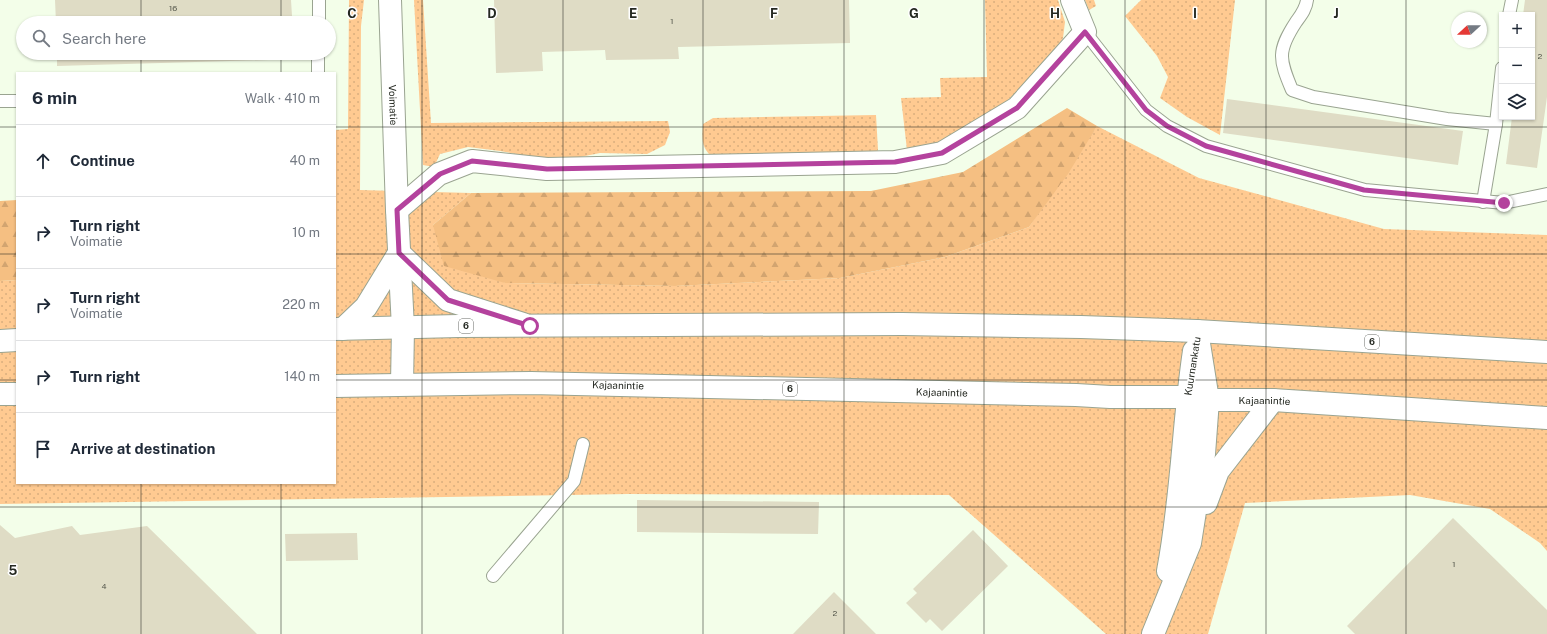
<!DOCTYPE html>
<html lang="en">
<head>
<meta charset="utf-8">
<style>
	:root { --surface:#fff; --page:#f2f2f3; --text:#1f2937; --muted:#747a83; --line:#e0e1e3 }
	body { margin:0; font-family:"Public Sans",sans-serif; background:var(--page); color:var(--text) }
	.controls { position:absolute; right:12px; top:12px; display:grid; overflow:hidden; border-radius:0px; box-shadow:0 1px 3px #0004 }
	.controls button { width:36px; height:36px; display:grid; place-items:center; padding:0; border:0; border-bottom:1px solid var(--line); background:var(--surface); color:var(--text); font:20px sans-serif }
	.compass { position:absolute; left:1451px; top:12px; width:36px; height:36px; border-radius:50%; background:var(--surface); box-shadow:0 1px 3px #0004; rotate:249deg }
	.stop { position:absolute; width:12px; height:12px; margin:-9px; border:3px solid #b4429d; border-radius:50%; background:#fff }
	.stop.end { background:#b4429d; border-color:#fff; box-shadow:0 1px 4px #0008 }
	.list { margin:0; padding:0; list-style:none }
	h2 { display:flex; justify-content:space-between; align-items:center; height:52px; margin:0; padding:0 16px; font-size:17px }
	h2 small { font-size:13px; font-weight:400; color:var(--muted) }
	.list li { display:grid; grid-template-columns:26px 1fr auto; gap:12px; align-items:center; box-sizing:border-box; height:72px; padding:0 16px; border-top:1px solid var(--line) }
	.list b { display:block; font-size:15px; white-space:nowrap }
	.list p { margin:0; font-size:13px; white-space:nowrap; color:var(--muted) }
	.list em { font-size:13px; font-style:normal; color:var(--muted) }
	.icon { flex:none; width:22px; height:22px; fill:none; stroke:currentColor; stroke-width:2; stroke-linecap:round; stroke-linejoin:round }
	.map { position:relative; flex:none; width:1547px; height:634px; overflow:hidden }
	.search { position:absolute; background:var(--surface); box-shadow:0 1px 3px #0004; left:16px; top:16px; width:320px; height:44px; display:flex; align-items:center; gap:10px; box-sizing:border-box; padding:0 14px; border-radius:22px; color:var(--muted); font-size:15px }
	.panel { position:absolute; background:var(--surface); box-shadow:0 1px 3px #0004; left:16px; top:72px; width:320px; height:412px; border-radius:0px }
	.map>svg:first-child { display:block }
	.grass { fill:url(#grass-dots) }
	.forest { fill:url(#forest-firs) }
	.building { fill:#dfdcc5 }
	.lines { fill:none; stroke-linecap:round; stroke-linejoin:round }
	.lane-casing { stroke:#9aa491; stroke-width:14 }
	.street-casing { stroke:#9aa491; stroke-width:24 }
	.secondary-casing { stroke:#9aa491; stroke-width:24 }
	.highway-casing { stroke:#9aa491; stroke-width:24 }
	.lane { stroke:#fff; stroke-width:12 }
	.street { stroke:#fff; stroke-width:22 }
	.secondary { stroke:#fff; stroke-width:22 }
	.highway { stroke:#fff; stroke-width:22 }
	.route { stroke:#b4429d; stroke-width:5 }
	.grid { fill:none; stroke:#252922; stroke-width:1; stroke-opacity:0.55 }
	.labels { text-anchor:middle; stroke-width:3; stroke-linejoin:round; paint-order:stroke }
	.number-label { font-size:8px; fill:#54564b }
	.shield { fill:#fff; stroke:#666964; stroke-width:1 }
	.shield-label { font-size:9px; font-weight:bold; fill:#252922 }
	.street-label { font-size:10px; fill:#252922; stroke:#fff }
	.grid-label { font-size:13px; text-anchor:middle; font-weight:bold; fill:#252922; stroke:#fff; stroke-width:3; stroke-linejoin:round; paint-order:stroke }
</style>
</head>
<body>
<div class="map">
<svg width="1547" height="634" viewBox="0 0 1547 634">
	<defs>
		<pattern id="grass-dots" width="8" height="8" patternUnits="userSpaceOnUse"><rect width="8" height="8" fill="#ffca91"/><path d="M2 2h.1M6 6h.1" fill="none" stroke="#daae7d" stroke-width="1.8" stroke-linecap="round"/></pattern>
		<pattern id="forest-firs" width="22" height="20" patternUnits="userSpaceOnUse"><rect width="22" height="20" fill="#f5bf82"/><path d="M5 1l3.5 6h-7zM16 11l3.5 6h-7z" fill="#d2a470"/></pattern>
	</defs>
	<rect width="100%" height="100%" fill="#f3fee9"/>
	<g class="grass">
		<path d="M 349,0 L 364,0 L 361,26 L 360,190 L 471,193 L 433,225 L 505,283 L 675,286 L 840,278 L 945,257 L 1029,227 L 1097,126 L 1199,178 L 1384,229 L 1547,235 L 1547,551 L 1540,543 L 1490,509 L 1410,495 L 1245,503 L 1208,634 L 1106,634 L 949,495 L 628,494 L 0,504 L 0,281 L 17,280 L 17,483 L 335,483 L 335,130 L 348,129 Z"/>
		<path d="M 414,0 L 423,0 L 431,123 L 668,121 L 670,132 L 665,145 L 647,154 L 600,153 L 570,159 L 543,159 L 500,151 L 468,147 L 440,154 L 434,167 L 423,165 Z"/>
		<path d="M 985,0 L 1058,0 L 1065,22 L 1063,38 L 1050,59 L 1003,105 L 973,129 L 922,151 L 907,150 L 901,98 L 941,97 L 940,78 L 987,77 Z"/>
		<path d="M 1085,0 L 1094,0 L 1096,6 L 1089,10 Z"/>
		<path d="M 1141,0 L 1235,0 L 1220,135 L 1187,117 L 1160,98 L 1168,77 L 1157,56 L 1125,16 Z"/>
		<path d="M 876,115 L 878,150 L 874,155 L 714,159 C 701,148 702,140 703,124 L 713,118 Z"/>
	</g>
	<g class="forest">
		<path d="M 1067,108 L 1097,126 L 1068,174 L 1029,227 L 945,257 L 840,278 L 675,286 L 505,283 L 444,266 L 433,225 L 471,193 L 871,191 L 963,172 Z"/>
		<path d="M 17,200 L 17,280 L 0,281 L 0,201 Z"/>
	</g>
	<g class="building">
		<path d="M 55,0 L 291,0 L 292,16 L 267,17 L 267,23 L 56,23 Z"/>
		<path d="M 494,0 L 849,0 L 850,43 L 678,47 L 679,59 L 606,60 L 605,50 L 542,52 L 543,71 L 496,73 Z"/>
		<path d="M 1525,0 L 1547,0 L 1547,97 L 1537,168 L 1506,164 L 1512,117 L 1532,117 L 1532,15 L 1523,15 Z"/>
		<path d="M 57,53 L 268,53 L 269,60 L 57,66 Z"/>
		<path d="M 1227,99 L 1463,131 L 1458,165 L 1223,133 Z"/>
		<path d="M 637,500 L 819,502 L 818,534 L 637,532 Z"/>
		<path d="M 1453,518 L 1547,610 L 1547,634 L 1355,634 L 1347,626 Z"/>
		<path d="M 0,525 L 15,538 L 72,526 L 80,535 L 147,526 L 257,634 L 0,634 Z"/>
		<path d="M 973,530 L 1008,566 L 942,631 L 930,619 L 926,623 L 906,603 L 917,593 L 913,589 Z"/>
		<path d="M 357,533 L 358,560 L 286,561 L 285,534 Z"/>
		<path d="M 834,592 L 876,634 L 793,634 Z"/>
	</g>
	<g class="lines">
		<g class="lane-casing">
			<g id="lane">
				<path d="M 1307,0 C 1306,9 1301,15 1296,22 C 1277,51 1279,59 1292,90 L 1313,97 L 1447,119 L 1496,124"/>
				<path d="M 1509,15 L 1512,0"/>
				<path d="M 319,23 L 319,0"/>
				<path d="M 1085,32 L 1146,110 L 1167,126 L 1206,146 L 1365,190 L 1504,203 L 1547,194"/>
				<path d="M 318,73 L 318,53"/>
				<path d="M 0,101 L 17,101"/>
				<path d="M 1483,202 L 1496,124 L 1502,68"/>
				<path d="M 493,576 L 574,481 L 583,444"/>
			</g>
		</g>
		<g class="street-casing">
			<g id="street">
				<path id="s1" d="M 390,0 L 397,210 L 403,328 L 402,384"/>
				<path d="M 397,210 L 439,174 L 472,161 L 547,169 L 895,162 L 942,153 L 1017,108 L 1085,32 L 1072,0"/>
				<path d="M 399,253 L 448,300 L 523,324"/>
			</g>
		</g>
		<g class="secondary-casing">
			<g id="secondary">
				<path d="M 1206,503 L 1218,471 L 1273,400"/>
				<path d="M 1168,571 C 1182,498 1183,424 1194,351"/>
				<path d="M 1153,634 L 1190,543 L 1204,454 L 1208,400 L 1197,331"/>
			</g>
		</g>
		<g class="highway-casing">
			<g id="highway">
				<path d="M 335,329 L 458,326 L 902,324 L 1081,327 L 1197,331 L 1547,352"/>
				<path d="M 343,329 L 366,307 L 399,253"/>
				<path d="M 0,341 L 17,340"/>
				<path id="s2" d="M 335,386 L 531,383 L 1076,395 L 1110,397 L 1187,397 L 1208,400 L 1273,400 L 1547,418"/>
				<path d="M 0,394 L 17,394"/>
			</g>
		</g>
		<use href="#lane" class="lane"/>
		<use href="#street" class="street"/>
		<use href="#secondary" class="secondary"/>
		<use href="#highway" class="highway"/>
	</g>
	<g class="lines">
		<path class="route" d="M 530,326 L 448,300 L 399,253 L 397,210 L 440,174 L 472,161 L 547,169 L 895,162 L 942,153 L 1017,108 L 1085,32 L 1146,110 L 1167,126 L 1206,146 L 1364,190 L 1504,203"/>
	</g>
	<path class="grid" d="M 141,0 L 141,23M 281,0 L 281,23M 422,0 L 422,634M 563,0 L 563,634M 703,0 L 703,634M 844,0 L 844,634M 984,0 L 984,634M 1125,0 L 1125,634M 1266,0 L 1266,634M 1406,0 L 1406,634M 141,53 L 141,73M 281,53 L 281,73M 0,127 L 17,127M 335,127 L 1547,127M 0,254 L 17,254M 335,254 L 1547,254M 0,380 L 17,380M 335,380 L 1547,380M 141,483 L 141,634M 281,483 L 281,634M 0,507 L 1547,507"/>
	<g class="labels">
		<g class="number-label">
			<text x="173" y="11">16</text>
			<text x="672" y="24">1</text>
			<text x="1540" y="59">2</text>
			<text x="1454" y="567">1</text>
			<text x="104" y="589">4</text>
			<text x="835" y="616">2</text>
		</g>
		<g class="shield">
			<rect x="459" y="319" width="14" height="14" rx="3"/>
			<rect x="1365" y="335" width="14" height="14" rx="3"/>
			<rect x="783" y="382" width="14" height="14" rx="3"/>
		</g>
		<g class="shield-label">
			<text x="466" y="329">6</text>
			<text x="1372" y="345">6</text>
			<text x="790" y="392">6</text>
		</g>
		<g class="street-label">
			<text dy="4" stroke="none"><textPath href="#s1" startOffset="105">Voimatie</textPath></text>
			<text transform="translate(1192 366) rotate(-81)" y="4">Kuurnankatu</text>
			<text dy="4" stroke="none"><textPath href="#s2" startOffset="283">Kajaanintie</textPath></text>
			<text dy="4" stroke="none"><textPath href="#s2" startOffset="607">Kajaanintie</textPath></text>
			<text dy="4" stroke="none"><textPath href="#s2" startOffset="930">Kajaanintie</textPath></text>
		</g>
	</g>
	<g class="grid-label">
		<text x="352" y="18">C</text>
		<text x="492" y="18">D</text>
		<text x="633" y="18">E</text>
		<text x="774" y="18">F</text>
		<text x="914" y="18">G</text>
		<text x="1055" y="18">H</text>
		<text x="1195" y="18">I</text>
		<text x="1336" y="18">J</text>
		<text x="13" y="575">5</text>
	</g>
</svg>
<div class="controls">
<button>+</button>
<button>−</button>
<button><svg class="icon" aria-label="layers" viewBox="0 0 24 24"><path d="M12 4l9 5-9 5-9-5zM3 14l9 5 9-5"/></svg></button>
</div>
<svg class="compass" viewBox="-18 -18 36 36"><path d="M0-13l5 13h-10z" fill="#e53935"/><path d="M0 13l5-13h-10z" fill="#747a83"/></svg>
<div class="stop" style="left:530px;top:326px"></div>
<div class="stop end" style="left:1504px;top:203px"></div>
<div class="search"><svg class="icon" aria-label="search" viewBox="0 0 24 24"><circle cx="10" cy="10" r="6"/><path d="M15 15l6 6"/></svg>Search here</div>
<section class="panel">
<h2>6 min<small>Walk · 410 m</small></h2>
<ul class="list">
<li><svg class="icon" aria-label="ahead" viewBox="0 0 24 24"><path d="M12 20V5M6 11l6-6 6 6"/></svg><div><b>Continue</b></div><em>40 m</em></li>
<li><svg class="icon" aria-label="right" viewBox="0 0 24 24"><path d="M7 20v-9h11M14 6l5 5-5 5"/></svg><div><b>Turn right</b><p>Voimatie</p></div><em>10 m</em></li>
<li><svg class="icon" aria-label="right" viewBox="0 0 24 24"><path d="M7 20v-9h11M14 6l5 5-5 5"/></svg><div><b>Turn right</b><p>Voimatie</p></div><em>220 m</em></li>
<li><svg class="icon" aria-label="right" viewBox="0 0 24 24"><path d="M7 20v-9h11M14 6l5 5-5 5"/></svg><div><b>Turn right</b></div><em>140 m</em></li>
<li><svg class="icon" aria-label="arrive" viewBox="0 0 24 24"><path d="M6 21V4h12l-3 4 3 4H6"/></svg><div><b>Arrive at destination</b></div></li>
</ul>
</section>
</div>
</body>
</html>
